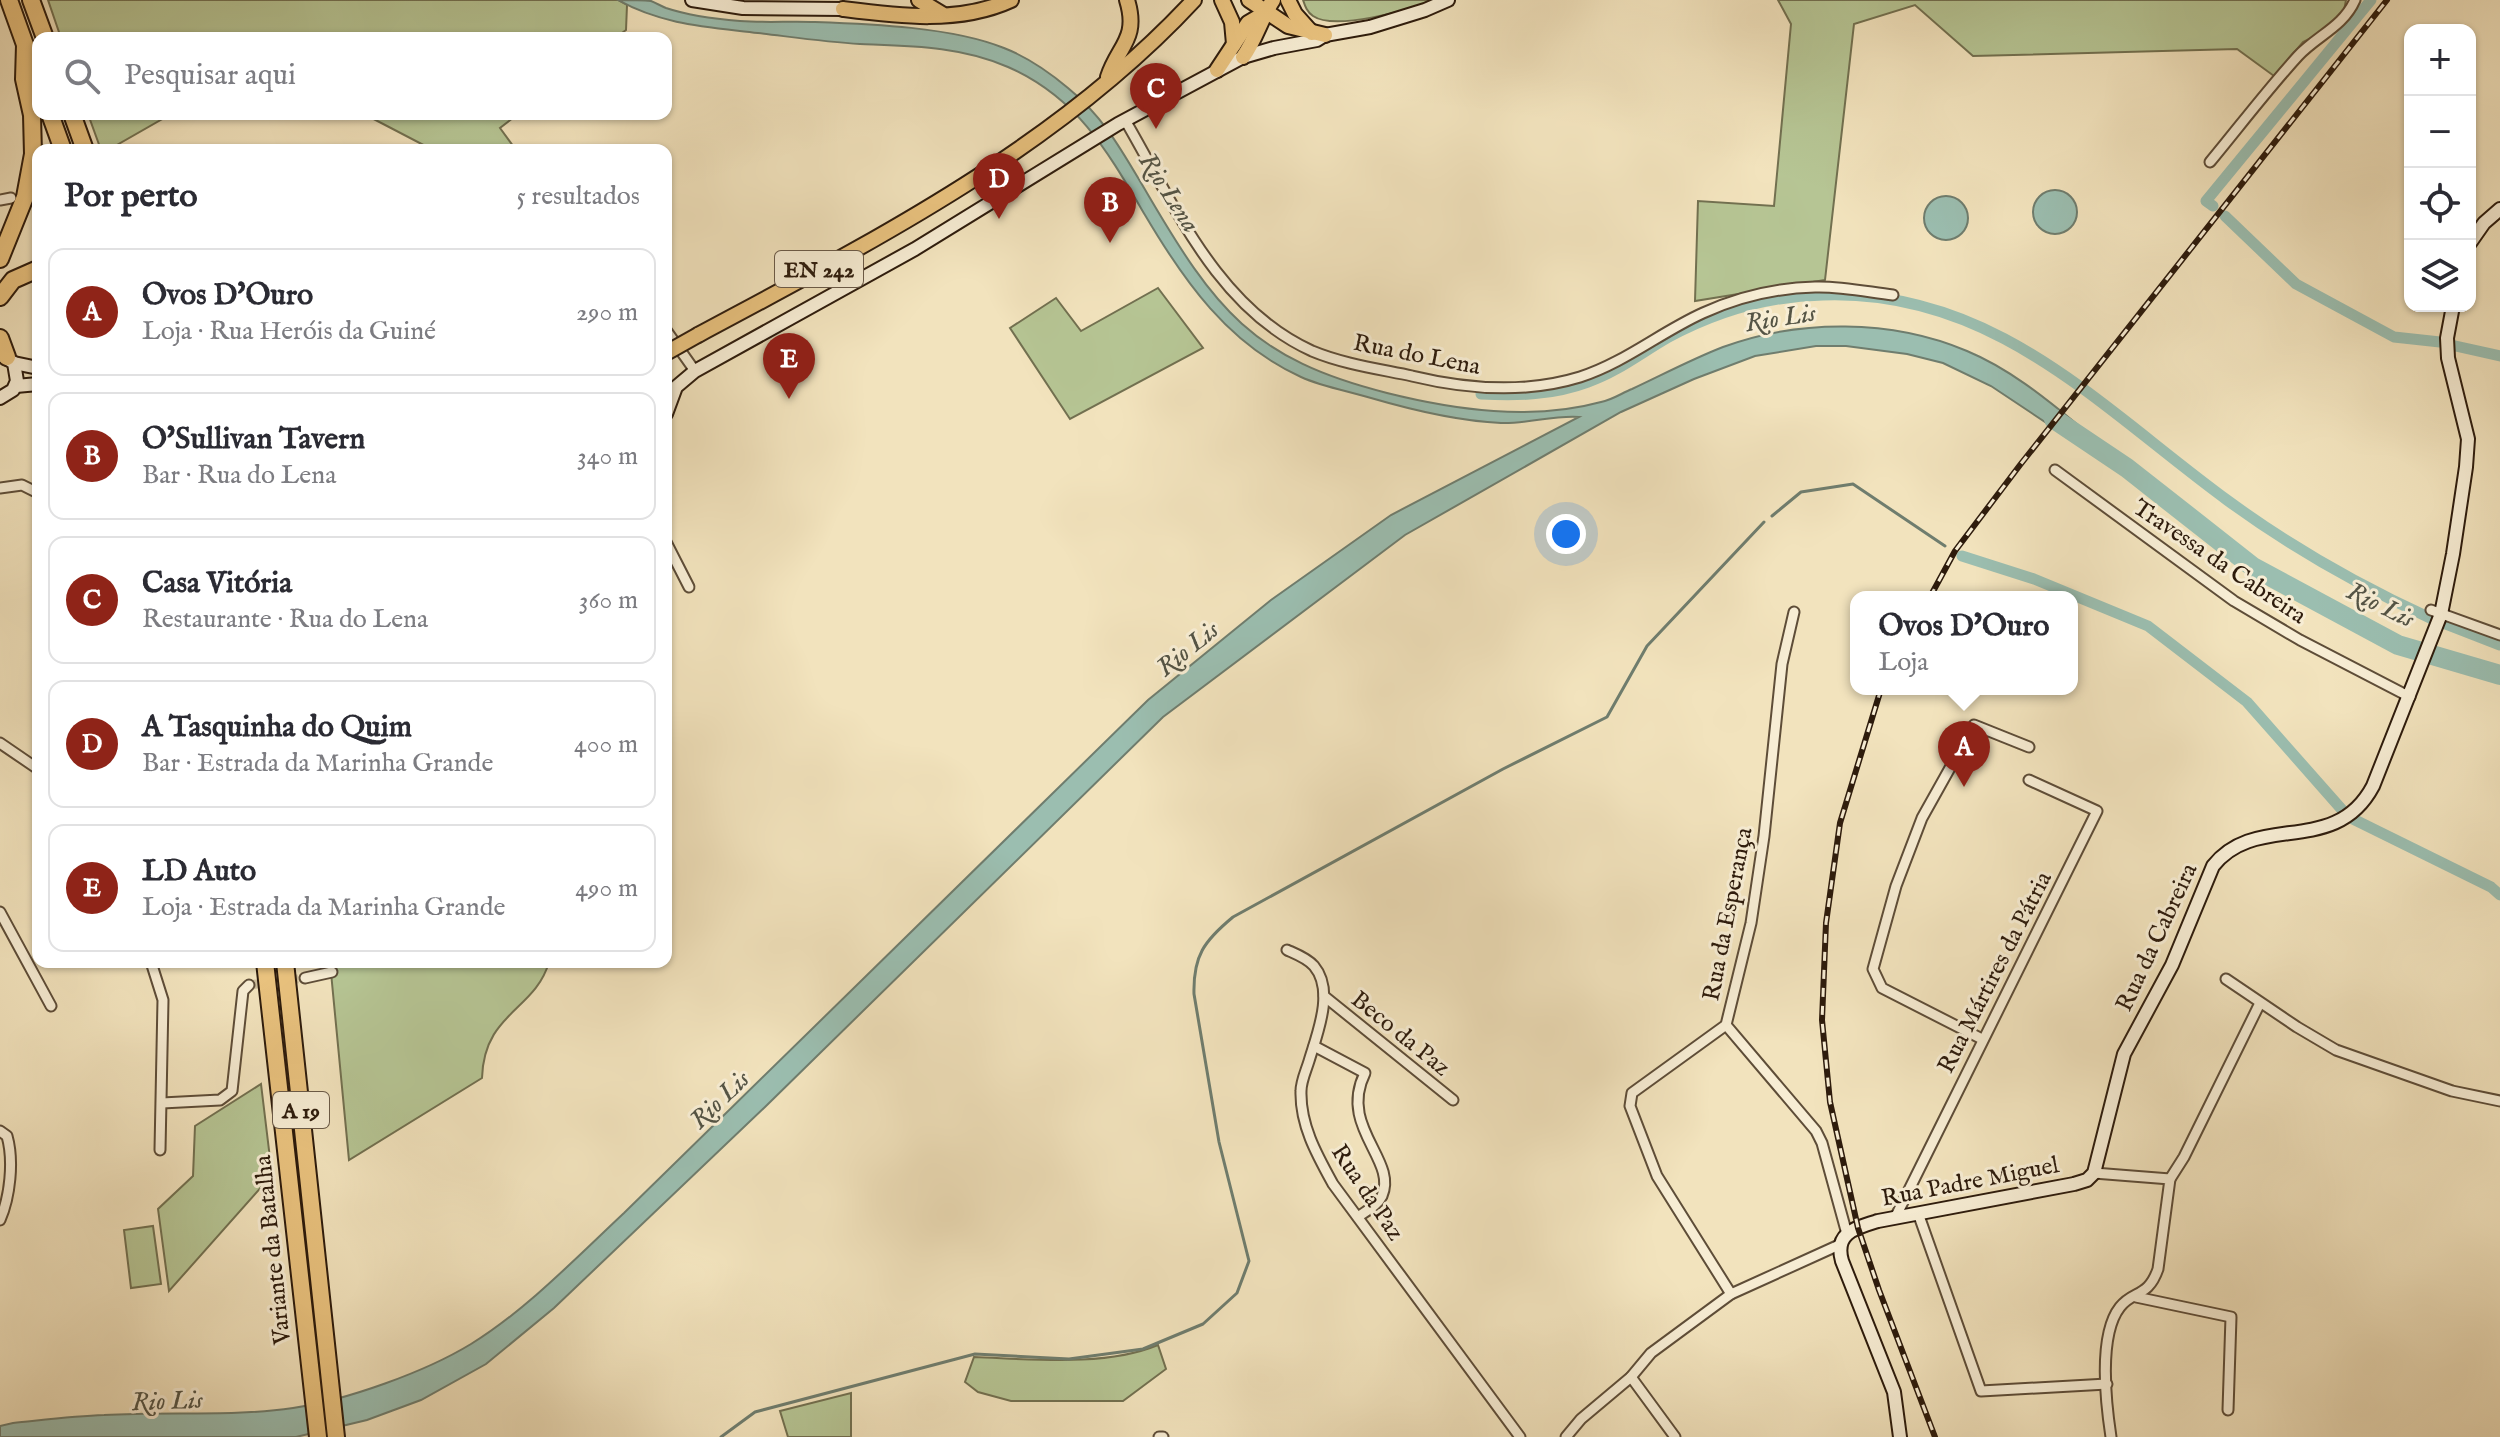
<!DOCTYPE html>
<html lang="pt">
<head>
<meta charset="utf-8">
<style>
	:root { --surface:#fff; --page:#f7f7f7; --text:#2b2b33; --muted:#7c7c81; --line:#e1e1e2; --accent:#8f2418 }
	body { margin:0; font-family:"IM FELL English",serif; background:var(--page); color:var(--text) }
	.controls { position:absolute; right:24px; top:24px; display:grid; overflow:hidden; border-radius:16px; box-shadow:0 2px 6px #0004 }
	.controls button { width:72px; height:72px; display:grid; place-items:center; padding:0; border:0; border-bottom:2px solid var(--line); background:var(--surface); color:var(--text); font:40px sans-serif }
	.you { position:absolute; left:1566px; top:534px; width:28px; height:28px; margin:-20px; border:6px solid #fff; border-radius:50%; background:#1a73e8; box-shadow:0 0 0 12px #1a73e833 }
	.badge { display:grid; place-items:center; width:52px; height:52px; border-radius:50%; background:var(--accent); color:#fff; font-size:26px; font-weight:700 }
	.pin { position:absolute; translate:-50% -66px; filter:drop-shadow(0 2px 4px #0008) }
	.pin::after { content:''; position:absolute; top:42px; width:28px; height:24px; background:inherit; clip-path:polygon(0 0,100% 0,50% 100%) }
	.popup { position:absolute; left:1850px; top:591px; width:228px; height:104px; box-sizing:border-box; display:grid; place-content:center; border-radius:16px; background:var(--surface); filter:drop-shadow(0 2px 6px #0005); font-size:26px; white-space:nowrap; color:var(--muted) }
	.popup b { font-size:30px; color:var(--text) }
	.popup::after { content:''; position:absolute; left:50%; top:100%; margin-left:-16px; border:16px solid transparent; border-top-color:var(--surface) }
	.list { margin:0; padding:0; list-style:none }
	h2 { display:flex; justify-content:space-between; align-items:center; height:104px; margin:0; padding:0 32px; font-size:34px }
	h2 small { font-size:26px; font-weight:400; color:var(--muted) }
	.list li { display:grid; grid-template-columns:52px 1fr auto; gap:24px; align-items:center; box-sizing:border-box; height:128px; margin:0 16px 16px; padding:0 16px; border:2px solid var(--line); border-radius:16px }
	.list b { display:block; font-size:30px; white-space:nowrap }
	.list p { margin:0; font-size:26px; white-space:nowrap; color:var(--muted) }
	.list em { font-size:26px; font-style:normal; color:var(--muted) }
	.icon { flex:none; width:44px; height:44px; fill:none; stroke:currentColor; stroke-width:2; stroke-linecap:round; stroke-linejoin:round }
	.map { position:relative; flex:none; width:2500px; height:1437px; overflow:hidden }
	.search { position:absolute; background:var(--surface); box-shadow:0 2px 6px #0004; left:32px; top:32px; width:640px; height:88px; display:flex; align-items:center; gap:20px; box-sizing:border-box; padding:0 28px; border-radius:16px; color:var(--muted); font-size:30px }
	.panel { position:absolute; background:var(--surface); box-shadow:0 2px 6px #0004; left:32px; top:144px; width:640px; height:824px; border-radius:16px }
	.map>svg:first-child { display:block }
	.green { fill:#b6c594; stroke:#727050; stroke-width:2 }
	.water { fill:#9bbeb0; stroke:#6f7d6e; stroke-width:2 }
	.lines { fill:none; stroke-linecap:round; stroke-linejoin:round }
	.stream { stroke:#6f7d6e; stroke-width:3 }
	.canal { stroke:#9bbeb0; stroke-width:11 }
	.river { stroke:#9bbeb0; stroke-width:20 }
	.street-tunnel { stroke:#cbbb9a; stroke-width:9; stroke-dasharray:9 4.5; stroke-linecap:butt }
	.street-casing { stroke:#5e4d38; stroke-width:13 }
	.secondary-casing { stroke:#2d1b0c; stroke-width:16 }
	.primary-casing { stroke:#2d1b0c; stroke-width:18 }
	.highway-casing { stroke:#2d1b0c; stroke-width:20 }
	.street { stroke:#f7edd4; stroke-width:9 }
	.secondary { stroke:#f7edd4; stroke-width:12 }
	.primary { stroke:#e9c27e; stroke-width:14 }
	.highway { stroke:#e9c27e; stroke-width:16 }
	.rail-casing { stroke:#2d1b0c; stroke-width:6 }
	.rail { stroke:#f7edd4; stroke-width:3; stroke-dasharray:9; stroke-linecap:butt }
	.primary-bridge-casing { stroke:#2d1b0c; stroke-width:18; stroke-linecap:butt }
	.primary-bridge { stroke:#e9c27e; stroke-width:14 }
	.labels { text-anchor:middle; stroke-width:6; stroke-linejoin:round; paint-order:stroke }
	.shield { fill:#f7edd4; stroke:#6a5a48; stroke-width:2 }
	.shield-label { font-size:22px; font-weight:bold; fill:#2d1b0c }
	.street-label { font-size:24px; fill:#2d1b0c; stroke:#f7edd4 }
	.water-label { font-size:26px; font-style:italic; fill:#545445; stroke:#f7edd4 }
</style>
</head>
<body>
<div class="map">
<svg width="2500" height="1437" viewBox="0 0 2500 1437">
	<rect width="100%" height="100%" fill="#f2e3bd"/>
	<filter id="stains"><feTurbulence type="fractalNoise" baseFrequency=".0025" numOctaves="4"/><feColorMatrix values="0 0 0 0 .2 0 0 0 0 .09 0 0 0 0 .02 0 0 0 .5 -.17"/></filter>
	<radialGradient id="worn" r=".72"><stop offset=".6" stop-color="#630" stop-opacity="0"/><stop offset="1" stop-color="#630" stop-opacity=".3"/></radialGradient>
	<g class="green">
		<path d="M 48,0 L 618,0 L 627,5 L 626,30 L 615,38 L 61,38 Z"/>
		<path d="M 1303,0 L 1433,0 C 1410,10 1335,31 1313,16 C 1307,12 1305,6 1303,0 Z"/>
		<path d="M 1778,0 L 2346,0 L 2343,16 L 2323,32 L 2303,42 L 2274,76 L 2237,49 L 1973,56 L 1915,5 L 1854,24 L 1825,280 L 1695,301 L 1698,201 L 1774,206 L 1791,24 Z"/>
		<path d="M 88,114 L 171,114 L 108,150 L 101,150 Z"/>
		<path d="M 364,114 L 518,114 L 500,128 L 516,150 L 433,150 Z"/>
		<path d="M 1158,288 L 1203,348 L 1070,419 L 1010,328 L 1056,298 L 1081,331 Z"/>
		<path d="M 330,962 L 549,962 C 535,1011 484,1012 482,1078 L 349,1160 Z"/>
		<path d="M 261,1084 L 272,1175 L 169,1291 L 158,1209 L 193,1176 L 195,1126 Z"/>
		<path d="M 153,1226 L 161,1284 L 131,1288 L 124,1230 Z"/>
		<path d="M 1158,1345 L 1166,1369 L 1123,1401 L 1011,1401 L 978,1392 L 965,1382 L 974,1357 C 1031,1359 1105,1367 1158,1345 Z"/>
		<path d="M 851,1393 L 851,1437 L 788,1437 L 780,1411 Z"/>
	</g>
	<g class="water">
		<path d="M 618,0 C 628,0 641,0 651,1 C 656,3 661,6 666,8 C 690,16 715,19 740,21 C 765,23 790,21 815,22 C 871,24 952,27 1004,48 C 1027,57 1049,72 1068,88 C 1105,118 1123,153 1147,193 C 1215,309 1252,359 1387,393 C 1455,410 1532,421 1601,402 C 1612,400 1622,393 1632,389 C 1662,375 1692,359 1723,347 C 1799,319 1892,319 1967,351 C 2008,368 2044,397 2078,425 L 2078,429 L 2073,436 L 2066,436 L 1991,386 L 1943,363 L 1907,354 L 1846,346 L 1816,346 L 1755,356 L 1694,379 L 1621,412 L 1405,535 L 1163,717 L 765,1107 L 554,1308 L 486,1364 L 421,1400 L 367,1420 L 296,1437 L 0,1437 L 0,1426 L 13,1423 C 43,1420 74,1416 104,1415 C 167,1411 231,1417 293,1408 C 347,1400 425,1372 471,1344 C 525,1311 578,1256 624,1213 L 1148,700 L 1271,600 L 1391,515 L 1579,417 C 1554,415 1527,424 1501,423 C 1458,421 1412,410 1371,398 C 1348,391 1323,387 1301,377 C 1228,344 1184,281 1145,215 C 1108,152 1078,98 1008,67 C 961,46 910,46 860,44 C 826,42 792,37 758,33 C 709,27 662,25 618,0 Z"/>
		<circle cx="2055" cy="212" r="22"/>
		<circle cx="1946" cy="218" r="22"/>
	</g>
	<g class="lines">
		<g class="stream">
			<path d="M 1772,516 L 1801,492 L 1853,484 L 1945,546"/>
			<path d="M 721,1437 L 755,1412 L 975,1354 L 1069,1359 L 1143,1349 L 1203,1324 L 1237,1293 L 1249,1261 L 1219,1142 L 1194,994 C 1193,956 1204,941 1233,917 L 1503,769 L 1607,717 L 1647,646 L 1764,522"/>
		</g>
		<g class="canal">
			<path d="M 2213,206 L 2206,201 L 2371,0"/>
			<path d="M 2225,216 L 2296,284 L 2394,337 L 2440,342"/>
			<path d="M 2451,345 L 2500,356"/>
			<path d="M 1481,394 C 1518,396 1553,395 1588,382 C 1617,372 1641,353 1667,338 C 1715,312 1769,296 1823,295 C 1994,289 2100,407 2227,500 C 2291,547 2358,585 2430,618"/>
			<path d="M 1962,556 L 2034,579 L 2148,626 L 2247,702 L 2344,812"/>
			<path d="M 2446,624 L 2500,645"/>
			<path d="M 2353,819 L 2491,887 L 2500,895"/>
		</g>
		<path class="river" d="M 2054,419 L 2127,468 L 2253,567 L 2398,645 L 2500,675"/>
		<path class="street-tunnel" d="M 249,985 L 305,978"/>
		<g class="street-casing">
			<g id="street">
				<path d="M 1125,120 C 1174,204 1217,308 1312,351 C 1343,364 1379,369 1412,376 C 1466,389 1525,394 1580,377 C 1624,363 1661,332 1703,313 C 1738,297 1777,288 1815,287 C 1840,286 1868,292 1893,295"/>
				<path d="M 2210,162 C 2239,127 2267,90 2298,56 C 2318,35 2343,27 2355,0"/>
				<path d="M 0,200 L 11,198"/>
				<path d="M 666,330 L 695,371"/>
				<path d="M 2055,470 L 2234,601 L 2300,640 L 2410,697"/>
				<path d="M 0,488 L 22,485 L 38,493"/>
				<path d="M 666,542 L 689,587"/>
				<path d="M 2431,610 L 2500,635"/>
				<path d="M 0,743 L 38,769"/>
				<path d="M 0,912 L 51,1006"/>
				<path d="M 1287,950 C 1296,954 1307,958 1314,966 C 1335,991 1317,1034 1309,1061 C 1306,1071 1301,1081 1301,1091 C 1300,1125 1317,1155 1333,1184 L 1520,1437"/>
				<path d="M 151,962 L 163,1000 L 160,1150"/>
				<path d="M 305,978 L 332,972"/>
				<path d="M 2226,979 L 2297,1027 L 2336,1050 L 2452,1091 L 2500,1101"/>
				<path d="M 1324,996 L 1453,1100"/>
				<path d="M 1726,1025 L 1816,1131 L 1822,1143 L 1847,1234"/>
				<path d="M 1982,1039 L 1882,988 L 1873,969 L 1896,886 L 1922,818 L 1974,725 L 2029,747"/>
				<path d="M 1314,1046 L 1365,1073 C 1338,1127 1398,1160 1382,1196 C 1377,1206 1366,1211 1358,1217"/>
				<path d="M 162,1103 L 220,1100 L 232,1091 L 243,991 L 249,985"/>
				<path d="M 0,1131 L 7,1136 C 14,1161 10,1197 0,1220"/>
				<path d="M 2094,1173 L 2170,1179 L 2158,1269 C 2148,1298 2133,1290 2120,1307 C 2098,1335 2106,1404 2111,1437"/>
				<path d="M 2170,1179 L 2184,1157 L 2260,1003"/>
				<path d="M 1918,1213 L 1981,1391 L 2107,1384"/>
				<path d="M 1895,1218 L 2097,811 L 2029,780"/>
				<path d="M 1731,1294 L 1657,1176 L 1630,1106 L 1632,1093 L 1726,1025 L 1751,923 L 1764,836 L 1782,664 L 1794,612"/>
				<path d="M 2136,1297 L 2231,1317 L 2228,1410"/>
				<path d="M 1631,1377 L 1675,1437"/>
				<path d="M 1159,1437 L 1163,1437"/>
				<path d="M 1566,1437 L 1581,1419 L 1631,1377 L 1651,1353 L 1731,1294 L 1839,1245"/>
			</g>
		</g>
		<g class="secondary-casing">
			<g id="secondary">
				<path d="M 692,0 L 743,8 L 843,9"/>
				<path d="M 2470,243 L 2484,223 L 2500,209"/>
				<path d="M 0,354 L 14,363 L 17,381 L 13,390 L 0,398"/>
				<path d="M 14,363 L 38,368"/>
				<path d="M 16,386 L 38,384"/>
				<path d="M 666,414 L 676,387 L 695,371 L 915,249 L 1118,124 L 1243,57 L 1274,48 L 1317,40 L 1325,35 L 1370,27 L 1425,10 L 1448,0"/>
				<path d="M 1900,1437 L 1894,1392 L 1842,1261 C 1834,1233 1855,1228 1878,1221 L 2074,1184 L 2087,1180 L 2094,1173 L 2124,1054 L 2172,965 L 2213,866 C 2256,811 2335,858 2373,786 L 2441,614 L 2453,554 L 2466,467 L 2468,439 L 2448,358 L 2447,338 L 2453,306"/>
			</g>
		</g>
		<g class="primary-casing">
			<g id="primary">
				<path d="M 919,0 L 942,14"/>
				<path d="M 1222,0 L 1232,22 L 1234,44"/>
				<path d="M 1249,0 L 1288,26 L 1325,35"/>
				<path d="M 1288,0 L 1295,14 L 1312,33"/>
				<path d="M 843,9 C 898,16 959,24 1011,0"/>
				<path d="M 1243,57 C 1256,39 1261,18 1273,0"/>
				<path d="M 1217,70 L 1248,23 L 1265,13"/>
				<path d="M 1108,77 C 1118,46 1139,39 1127,0"/>
				<path d="M 698,335 C 873,241 1057,148 1194,0"/>
			</g>
		</g>
		<g class="highway-casing">
			<g id="highway">
				<path d="M 9,0 L 38,81"/>
				<path d="M 31,0 L 45,38"/>
				<path d="M 50,114 L 63,150"/>
				<path d="M 72,114 L 85,150"/>
				<path d="M 0,259 L 25,197 L 33,154 L 32,115 L 24,79 L 25,45"/>
				<path d="M 0,297 L 13,280 L 38,269"/>
				<path d="M 0,338 L 7,357"/>
				<path d="M 265,962 L 318,1437"/>
				<path d="M 285,962 L 336,1437"/>
			</g>
		</g>
		<use href="#street" class="street"/>
		<use href="#secondary" class="secondary"/>
		<use href="#primary" class="primary"/>
		<use href="#highway" class="highway"/>
		<g class="rail-casing">
			<g id="rail">
				<path d="M 1930,597 L 1955,551 L 2020,465 L 2387,0"/>
				<path d="M 1881,689 L 1840,823 L 1826,923 L 1822,1020 L 1830,1102 L 1858,1228 L 1879,1290 L 1935,1437"/>
			</g>
		</g>
		<use href="#rail" class="rail"/>
		<g class="primary-bridge-casing">
			<path id="primary-bridge" d="M 666,353 L 698,335"/>
		</g>
		<use href="#primary-bridge" class="primary-bridge"/>
	</g>
	<g class="labels">
		<g class="shield">
			<rect x="775" y="251" width="88" height="36" rx="6"/>
			<rect x="273" y="1092" width="56" height="36" rx="6"/>
		</g>
		<g class="shield-label">
			<text x="819" y="277">EN 242</text>
			<text x="301" y="1118">A 19</text>
		</g>
		<g class="street-label">
			<text transform="translate(1417 354) rotate(11)" y="8">Rua do Lena</text>
			<text transform="translate(2220 561) rotate(34)" y="8">Travessa da Cabreira</text>
			<text transform="translate(1727 914) rotate(-79)" y="8">Rua da Esperança</text>
			<text transform="translate(2156 937) rotate(-65)" y="8">Rua da Cabreira</text>
			<text transform="translate(1994 972) rotate(-63)" y="8">Rua Mártires da Pátria</text>
			<text transform="translate(1401 1033) rotate(39)" y="8">Beco da Paz</text>
			<text transform="translate(1970 1181) rotate(-11)" y="8">Rua Padre Miguel</text>
			<text transform="translate(1368 1192) rotate(56)" y="8">Rua da Paz</text>
			<text transform="translate(272 1250) rotate(-96)" y="8">Variante da Batalha</text>
		</g>
		<g class="water-label">
			<text transform="translate(1170 192) rotate(57)" y="9">Rio Lena</text>
			<text transform="translate(1780 317) rotate(-9)" y="9">Rio Lis</text>
			<text transform="translate(2381 604) rotate(26)" y="9">Rio Lis</text>
			<text transform="translate(1187 648) rotate(-39)" y="9">Rio Lis</text>
			<text transform="translate(719 1099) rotate(-44)" y="9">Rio Lis</text>
			<text transform="translate(167 1400) rotate(-2)" y="9">Rio Lis</text>
		</g>
	</g>
	<rect width="100%" height="100%" filter="url(#stains)"/>
	<rect width="100%" height="100%" fill="url(#worn)"/>
</svg>
<div class="controls">
<button>+</button>
<button>−</button>
<button><svg class="icon" aria-label="locate" viewBox="0 0 24 24"><circle cx="12" cy="12" r="6"/><path d="M12 2v4M12 18v4M2 12h4M18 12h4"/></svg></button>
<button><svg class="icon" aria-label="layers" viewBox="0 0 24 24"><path d="M12 4l9 5-9 5-9-5zM3 14l9 5 9-5"/></svg></button>
</div>
<div class="you"></div>
<div class="pin badge" style="left:1964px;top:787px">A</div>
<div class="popup"><b>Ovos D'Ouro</b>Loja</div>
<div class="pin badge" style="left:1110px;top:243px">B</div>
<div class="pin badge" style="left:1156px;top:129px">C</div>
<div class="pin badge" style="left:999px;top:219px">D</div>
<div class="pin badge" style="left:789px;top:399px">E</div>
<div class="search"><svg class="icon" aria-label="search" viewBox="0 0 24 24"><circle cx="10" cy="10" r="6"/><path d="M15 15l6 6"/></svg>Pesquisar aqui</div>
<section class="panel">
<h2>Por perto<small>5 resultados</small></h2>
<ul class="list">
<li><span class="badge">A</span><div><b>Ovos D'Ouro</b><p>Loja · Rua Heróis da Guiné</p></div><em>290 m</em></li>
<li><span class="badge">B</span><div><b>O'Sullivan Tavern</b><p>Bar · Rua do Lena</p></div><em>340 m</em></li>
<li><span class="badge">C</span><div><b>Casa Vitória</b><p>Restaurante · Rua do Lena</p></div><em>360 m</em></li>
<li><span class="badge">D</span><div><b>A Tasquinha do Quim</b><p>Bar · Estrada da Marinha Grande</p></div><em>400 m</em></li>
<li><span class="badge">E</span><div><b>LD Auto</b><p>Loja · Estrada da Marinha Grande</p></div><em>490 m</em></li>
</ul>
</section>
</div>
</body>
</html>
